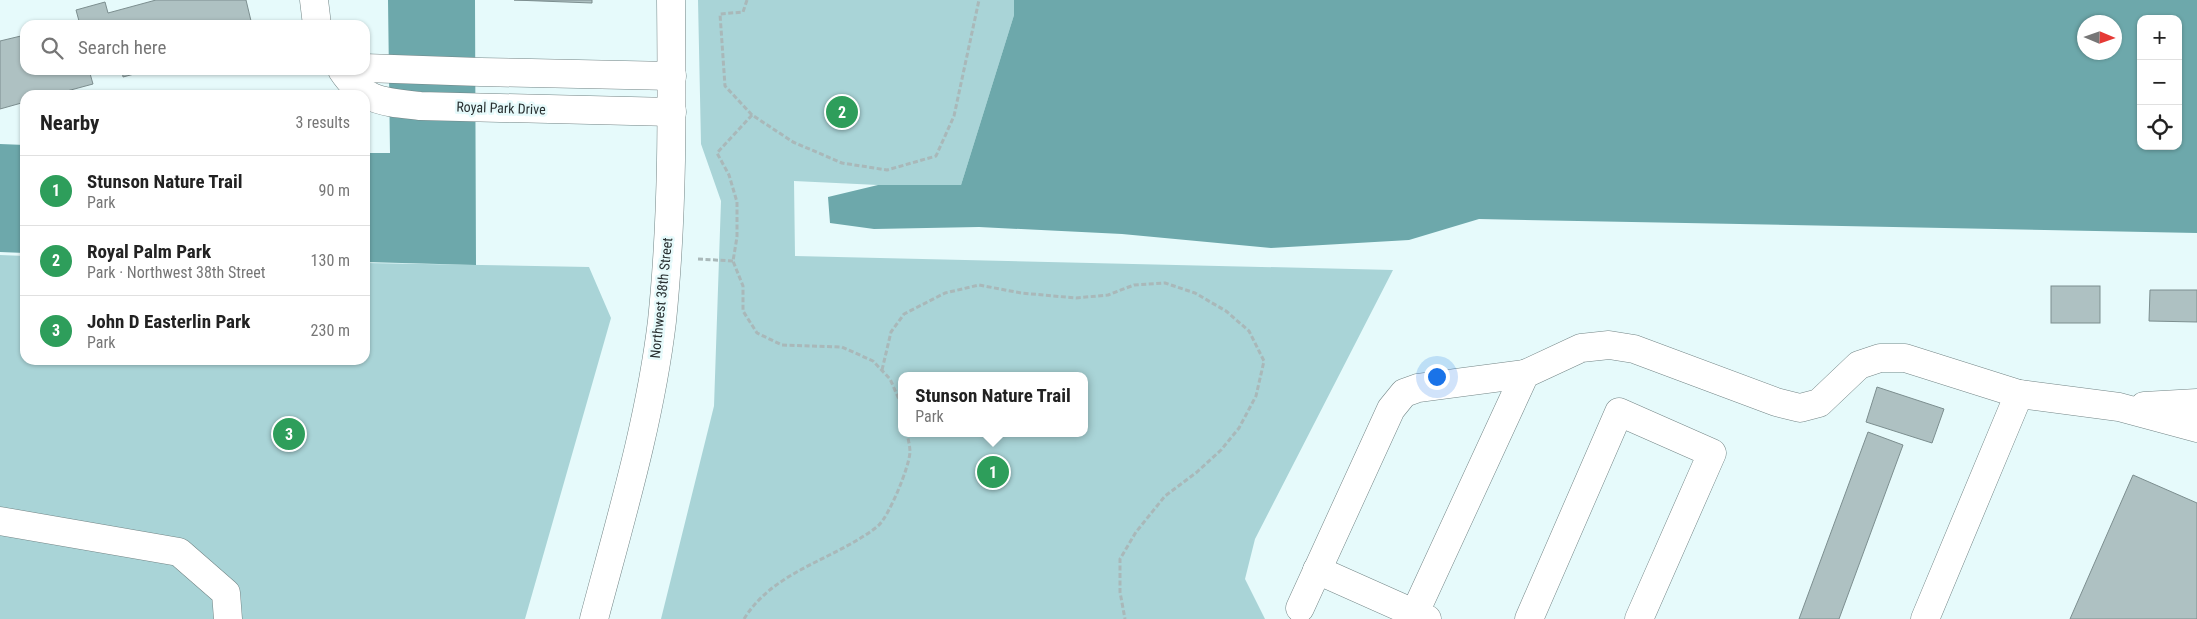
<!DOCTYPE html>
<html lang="en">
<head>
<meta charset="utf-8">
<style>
	:root { --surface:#fff; --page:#f2f2f2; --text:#222; --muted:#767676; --line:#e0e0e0; --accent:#ea580c }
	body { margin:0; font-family:"Roboto Condensed",sans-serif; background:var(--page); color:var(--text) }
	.controls { position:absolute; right:15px; top:15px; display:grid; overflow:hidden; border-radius:10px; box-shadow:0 1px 4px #0004 }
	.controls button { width:45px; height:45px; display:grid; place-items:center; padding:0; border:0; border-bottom:1px solid var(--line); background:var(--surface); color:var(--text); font:25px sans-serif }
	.compass { position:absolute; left:2077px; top:15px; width:45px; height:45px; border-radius:50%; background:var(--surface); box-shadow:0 1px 4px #0004; rotate:92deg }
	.you { position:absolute; left:1436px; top:376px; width:18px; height:18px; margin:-12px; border:4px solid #fff; border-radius:50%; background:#1a73e8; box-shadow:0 0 0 8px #1a73e833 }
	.badge { display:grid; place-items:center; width:32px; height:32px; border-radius:50%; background:var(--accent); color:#fff; font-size:16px; font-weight:700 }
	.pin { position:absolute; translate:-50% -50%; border:2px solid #fff; box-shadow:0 1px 5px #0006 }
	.popup { position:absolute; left:898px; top:372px; width:190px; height:65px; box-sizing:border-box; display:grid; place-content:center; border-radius:10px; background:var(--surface); filter:drop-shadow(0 1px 4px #0005); font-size:16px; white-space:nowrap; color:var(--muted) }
	.popup b { font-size:19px; color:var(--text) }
	.popup::after { content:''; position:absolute; left:50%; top:100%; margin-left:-10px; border:10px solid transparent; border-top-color:var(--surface) }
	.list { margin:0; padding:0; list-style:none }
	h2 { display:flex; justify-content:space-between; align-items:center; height:65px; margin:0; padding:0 20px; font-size:21px }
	h2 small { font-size:16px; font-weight:400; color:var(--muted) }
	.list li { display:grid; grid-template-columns:32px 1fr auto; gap:15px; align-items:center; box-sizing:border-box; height:70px; padding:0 20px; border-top:1px solid var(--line) }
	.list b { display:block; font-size:19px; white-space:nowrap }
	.list p { margin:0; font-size:16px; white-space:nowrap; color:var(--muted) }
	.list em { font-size:16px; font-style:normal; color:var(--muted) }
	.icon { flex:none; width:28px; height:28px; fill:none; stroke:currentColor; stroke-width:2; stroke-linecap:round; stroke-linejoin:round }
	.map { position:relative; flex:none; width:2197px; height:619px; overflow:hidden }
	.search { position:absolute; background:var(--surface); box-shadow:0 1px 4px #0004; left:20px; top:20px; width:350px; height:55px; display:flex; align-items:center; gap:12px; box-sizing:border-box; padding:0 18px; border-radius:15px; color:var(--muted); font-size:19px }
	.panel { position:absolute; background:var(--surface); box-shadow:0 1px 4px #0004; left:20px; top:90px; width:350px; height:275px; border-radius:15px }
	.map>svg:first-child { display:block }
	.green { fill:#a9d4d7; fill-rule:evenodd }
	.water { fill:#6da8ab; fill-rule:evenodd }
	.building { fill:#aec1c2; stroke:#7c8e8f }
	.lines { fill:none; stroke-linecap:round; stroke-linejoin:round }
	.minor-casing { stroke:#738586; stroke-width:29 }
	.path { stroke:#a9b8b9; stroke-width:3; stroke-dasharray:5 2.5; stroke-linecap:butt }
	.minor { stroke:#fff; stroke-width:28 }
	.labels { text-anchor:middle; stroke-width:5; stroke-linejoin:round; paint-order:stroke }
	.street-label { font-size:14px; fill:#282f30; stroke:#e6fafb }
</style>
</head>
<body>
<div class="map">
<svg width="2197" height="619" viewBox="0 0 2197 619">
	<rect width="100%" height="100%" fill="#e6fafb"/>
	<g class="green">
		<path d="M 698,0 L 1014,0 L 1014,15 L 961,185 L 878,185 L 794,181 L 795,256 L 1393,270 L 1255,539 L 1245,579 L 1265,619 L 661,619 L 714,406 L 721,201 L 701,144 ZM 902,376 L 1084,376 L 1084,433 L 902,433 Z"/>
		<path d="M 0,255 L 25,256 L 25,360 L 365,360 L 365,263 L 589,267 L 611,318 L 525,619 L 0,619 Z"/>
	</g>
	<g class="water">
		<path d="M 388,0 L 475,0 L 476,265 L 365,262 L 365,153 L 390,153 Z"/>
		<path d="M 1014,0 L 2197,0 L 2197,233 L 1479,219 L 1409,240 L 1271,248 L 1122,234 L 979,227 L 874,229 L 830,223 L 828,197 L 878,185 L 961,185 L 1014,15 ZM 2141,19 L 2178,19 L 2178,146 L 2141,146 ZM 2084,22 L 2114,22 L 2114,52 L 2084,52 Z"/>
		<path d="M 0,144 L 25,145 L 25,253 L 0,252 Z"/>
	</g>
	<g class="building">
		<path d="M 156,0 L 246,0 L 252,25 L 63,25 L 79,21 L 76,10 L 105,2 L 108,13 Z"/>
		<path d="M 514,0 L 592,0 L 592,3 Z"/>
		<path d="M 25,35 L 25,70 L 89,70 L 93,84 L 52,95 L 25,95 L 25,102 L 0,109 L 0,41 Z"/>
		<path d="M 122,70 L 149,70 L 123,77 Z"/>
		<rect x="2051" y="286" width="49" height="37"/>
		<path d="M 2150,290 L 2197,290 L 2197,322 L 2149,321 Z"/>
		<path d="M 1877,387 L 1944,409 L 1932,443 L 1866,422 Z"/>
		<path d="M 1868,432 L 1903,445 L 1839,619 L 1799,619 Z"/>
		<path d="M 2133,475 L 2197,503 L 2197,619 L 2070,619 Z"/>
	</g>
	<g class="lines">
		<g class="minor-casing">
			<g id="minor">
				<path d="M 314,0 L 317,25"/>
				<path d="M 365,68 L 480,72 L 672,76"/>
				<path d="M 342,70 C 363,102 385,102 420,106 L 672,112"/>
				<path d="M 2144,406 L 2197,403"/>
				<path d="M 0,521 L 179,552 L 226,593 L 228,619"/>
				<path d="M 1317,570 L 1427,619"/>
				<path d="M 1300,608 L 1391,409 L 1404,393 L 1418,388 L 1525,374"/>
				<path d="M 594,619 C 620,521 650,422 662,321 C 673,214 672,107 671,0"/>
				<path d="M 1412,619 L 1525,374 L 1581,348 L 1609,345 L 1634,349 L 1776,402 L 1800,408 L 1819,403 L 1859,365 L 1880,358 L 1905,358 L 2019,394 L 2119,407 L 2197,428"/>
				<path d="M 1529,619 L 1619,412 L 1712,453 L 1639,619"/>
				<path d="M 1925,619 L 2019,394"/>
			</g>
		</g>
		<g class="path">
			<path d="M 747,0 L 743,12 L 720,14 L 725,86 L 752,115 L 793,142 L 842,163 L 887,170 L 936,156 L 954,116 L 979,0"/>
			<path d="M 752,115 L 717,153 L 729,175 L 737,202 L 737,237 L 733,261 L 743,286 L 743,311 L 757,333 L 782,345 L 842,347 L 873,361 L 890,379 L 902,406"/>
			<path d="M 698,259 L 733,261"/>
			<path d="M 882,370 L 891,332 L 904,314 L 945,293 L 979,285 L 1021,293 L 1076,298 L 1108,295 L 1134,285 L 1165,283 L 1195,293 L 1226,311 L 1249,331 L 1264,361 L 1256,396 L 1239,428 L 1221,450 L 1197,472 L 1165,496 L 1136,532 L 1120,559 L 1120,592 L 1125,619"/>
			<path d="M 744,619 C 774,570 835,560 878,526 C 889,516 909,468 910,452 C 910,446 908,439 907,433"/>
		</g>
		<use href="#minor" class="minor"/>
	</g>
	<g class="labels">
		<g class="street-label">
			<text transform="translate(501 108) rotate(2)" y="5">Royal Park Drive</text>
			<text transform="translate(661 298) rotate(-84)" y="5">Northwest 38th Street</text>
		</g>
	</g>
</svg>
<div class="controls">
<button>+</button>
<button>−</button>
<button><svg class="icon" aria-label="locate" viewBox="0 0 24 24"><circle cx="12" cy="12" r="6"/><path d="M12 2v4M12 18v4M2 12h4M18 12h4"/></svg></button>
</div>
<svg class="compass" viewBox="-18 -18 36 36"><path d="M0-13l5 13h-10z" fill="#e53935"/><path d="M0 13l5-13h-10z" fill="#767676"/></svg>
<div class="you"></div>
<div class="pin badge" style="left:993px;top:472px;background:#2e9e5b">1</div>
<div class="popup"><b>Stunson Nature Trail</b>Park</div>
<div class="pin badge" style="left:842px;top:112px;background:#2e9e5b">2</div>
<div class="pin badge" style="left:289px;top:434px;background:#2e9e5b">3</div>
<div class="search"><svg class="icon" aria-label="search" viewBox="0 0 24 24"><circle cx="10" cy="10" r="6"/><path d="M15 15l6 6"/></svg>Search here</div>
<section class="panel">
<h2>Nearby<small>3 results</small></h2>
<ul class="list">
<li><span class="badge" style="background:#2e9e5b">1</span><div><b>Stunson Nature Trail</b><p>Park</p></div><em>90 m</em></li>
<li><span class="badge" style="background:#2e9e5b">2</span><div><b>Royal Palm Park</b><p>Park · Northwest 38th Street</p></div><em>130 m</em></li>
<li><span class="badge" style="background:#2e9e5b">3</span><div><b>John D Easterlin Park</b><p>Park</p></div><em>230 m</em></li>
</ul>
</section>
</div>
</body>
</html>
